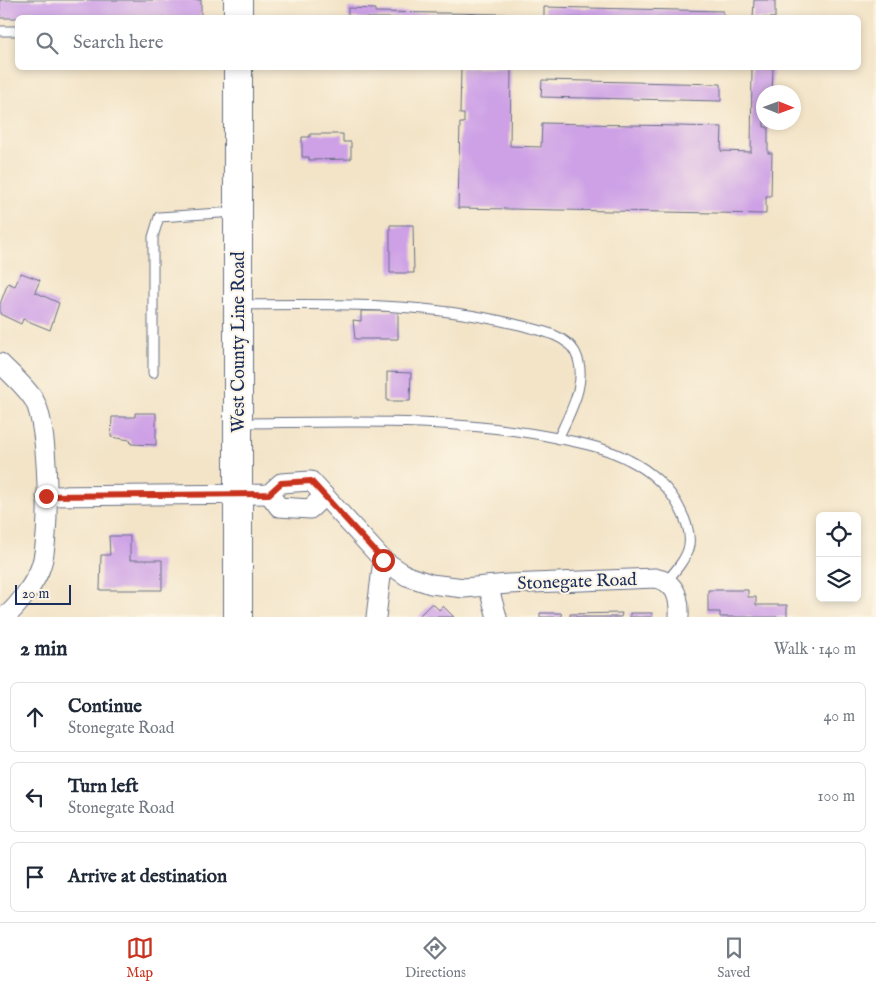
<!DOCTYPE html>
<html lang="en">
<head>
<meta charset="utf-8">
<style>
	:root { --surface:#fff; --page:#f6f6f7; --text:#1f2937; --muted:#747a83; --line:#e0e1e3; --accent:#c8321e }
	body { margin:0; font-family:"IM FELL English",serif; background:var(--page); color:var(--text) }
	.controls { position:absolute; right:15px; bottom:15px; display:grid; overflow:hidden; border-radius:8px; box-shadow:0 2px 8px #0003 }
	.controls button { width:45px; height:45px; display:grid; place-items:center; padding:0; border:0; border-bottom:1px solid var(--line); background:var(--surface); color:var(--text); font:25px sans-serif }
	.compass { position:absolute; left:756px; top:85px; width:45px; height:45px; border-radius:50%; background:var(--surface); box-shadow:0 2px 8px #0003; rotate:91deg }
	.scale { position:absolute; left:15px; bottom:12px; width:56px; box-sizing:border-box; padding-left:5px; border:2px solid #1b2f5e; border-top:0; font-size:14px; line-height:18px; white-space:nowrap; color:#1b2f5e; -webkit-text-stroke:4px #fcf5e5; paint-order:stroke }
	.stop { position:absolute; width:15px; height:15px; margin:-11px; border:4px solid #c8321e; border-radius:50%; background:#fff }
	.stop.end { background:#c8321e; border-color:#fff; box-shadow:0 1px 5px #0008 }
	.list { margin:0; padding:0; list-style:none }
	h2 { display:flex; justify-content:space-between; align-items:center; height:65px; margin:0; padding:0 20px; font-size:21px }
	h2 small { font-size:16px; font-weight:400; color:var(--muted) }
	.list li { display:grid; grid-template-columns:32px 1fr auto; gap:15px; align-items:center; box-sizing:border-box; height:70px; margin:0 10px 10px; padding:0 10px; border:1px solid var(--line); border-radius:8px }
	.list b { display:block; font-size:19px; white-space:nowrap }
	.list p { margin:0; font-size:16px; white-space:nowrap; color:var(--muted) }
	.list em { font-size:16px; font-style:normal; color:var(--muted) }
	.icon { flex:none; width:28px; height:28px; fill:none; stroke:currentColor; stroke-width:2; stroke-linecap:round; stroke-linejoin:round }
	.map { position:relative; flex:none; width:876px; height:617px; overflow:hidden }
	.search { position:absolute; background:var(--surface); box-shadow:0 2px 8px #0003; left:15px; right:15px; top:15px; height:55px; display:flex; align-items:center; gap:12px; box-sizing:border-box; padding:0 18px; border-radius:8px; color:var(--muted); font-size:19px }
	.sheet { height:305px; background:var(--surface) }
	nav { display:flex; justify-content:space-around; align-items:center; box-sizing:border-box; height:70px; border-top:1px solid var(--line); background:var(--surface); font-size:14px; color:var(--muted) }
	nav a { display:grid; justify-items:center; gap:2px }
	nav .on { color:var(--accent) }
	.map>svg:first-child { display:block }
	.building { fill:#cea1e6 }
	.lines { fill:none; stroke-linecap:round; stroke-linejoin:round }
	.lane-casing { stroke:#676e83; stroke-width:11 }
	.street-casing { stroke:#676e83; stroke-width:21 }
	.primary-casing { stroke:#676e83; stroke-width:30 }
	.lane { stroke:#fff; stroke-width:9 }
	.street { stroke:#fff; stroke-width:19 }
	.primary { stroke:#fff; stroke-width:28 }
	.route { stroke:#c8321e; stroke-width:6 }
	.labels { text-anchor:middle; stroke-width:4; stroke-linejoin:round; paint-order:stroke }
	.street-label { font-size:18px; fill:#1b2f5e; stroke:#fcf5e5 }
</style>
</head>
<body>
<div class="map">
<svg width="876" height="617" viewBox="0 0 876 617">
	<rect width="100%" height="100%" fill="#fcf5e5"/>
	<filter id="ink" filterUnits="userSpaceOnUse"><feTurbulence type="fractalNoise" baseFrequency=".02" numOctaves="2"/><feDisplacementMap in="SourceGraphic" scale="10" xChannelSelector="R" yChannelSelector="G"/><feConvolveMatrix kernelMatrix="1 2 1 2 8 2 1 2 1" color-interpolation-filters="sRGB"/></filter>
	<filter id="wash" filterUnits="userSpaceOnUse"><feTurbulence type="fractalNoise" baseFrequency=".0096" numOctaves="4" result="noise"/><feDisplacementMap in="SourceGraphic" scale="20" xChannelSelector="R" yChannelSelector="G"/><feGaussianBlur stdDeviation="1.12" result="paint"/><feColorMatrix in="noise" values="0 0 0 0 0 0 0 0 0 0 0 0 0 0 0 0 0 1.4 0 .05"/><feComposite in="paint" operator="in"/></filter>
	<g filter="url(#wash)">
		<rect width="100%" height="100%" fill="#f3e4c8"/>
		<g id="blocks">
			<g class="building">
				<rect x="0" y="0" width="201" height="18"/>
				<path d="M 754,0 L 775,0 L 775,18 L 753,18 Z"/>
				<path d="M 544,7 L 723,11 L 723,18 L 544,18 Z"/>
				<path d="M 348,8 L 375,9 L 375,12 L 505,14 L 505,18 L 348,18 Z"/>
				<path d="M 461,68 L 511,68 L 510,146 L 541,147 L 542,123 L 722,127 L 721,151 L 751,152 L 752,68 L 773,68 L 772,92 L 764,92 L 764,127 L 768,127 L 768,153 L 772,153 L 771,196 L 766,196 L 766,214 L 458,208 L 460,123 L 464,123 L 464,114 L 460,114 Z"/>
				<path d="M 542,80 L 721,84 L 721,101 L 541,97 Z"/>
				<path d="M 310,134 L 343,134 L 343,142 L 351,142 L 351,159 L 309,160 L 309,157 L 302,157 L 302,137 L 310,137 Z"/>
				<path d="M 390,225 L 413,225 L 414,273 L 390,273 Z"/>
				<path d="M 21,273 L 40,280 L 35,292 L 59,303 L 50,330 L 23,319 L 21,324 L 0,314 L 0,304 L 8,283 L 15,286 Z"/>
				<path d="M 361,311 L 398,311 L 398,339 L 355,339 L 353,320 L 361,321 Z"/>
				<path d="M 387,372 L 411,373 L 410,401 L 387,401 Z"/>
				<path d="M 135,413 L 156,413 L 156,445 L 131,444 L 130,440 L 111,437 L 112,417 L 135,417 Z"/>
				<path d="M 109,536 L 130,536 L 130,560 L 162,560 L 162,590 L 100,590 L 101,555 L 110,555 Z"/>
				<path d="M 708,590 L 748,590 L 748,597 L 756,597 L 756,605 L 787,605 L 787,617 L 720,617 L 720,612 L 708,612 Z"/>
				<path d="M 432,603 L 439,610 L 443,606 L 454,617 L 418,617 Z"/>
				<path d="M 540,613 L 561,613 L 562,617 L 540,617 Z"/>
				<path d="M 622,613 L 621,617 L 570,617 L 570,614 Z"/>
				<rect x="630" y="613" width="22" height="4"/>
			</g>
		</g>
	</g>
	<g filter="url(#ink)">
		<use href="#blocks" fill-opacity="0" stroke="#676e83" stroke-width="1"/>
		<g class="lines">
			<g class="lane-casing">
				<g id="lane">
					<path d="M 0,31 L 18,31"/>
					<path d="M 240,305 C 336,304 425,302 519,325 C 538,330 565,334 575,352 C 590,380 569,414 558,439"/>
					<path d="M 153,373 L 153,237 L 159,217 L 235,212"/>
					<path d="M 240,423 C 345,422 454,417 557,438 C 581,443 607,448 629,460 C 649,470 670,488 680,509 C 698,543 689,555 666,582"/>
				</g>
			</g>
			<g class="street-casing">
				<g id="street">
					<path d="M 0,363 C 11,374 26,387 34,400 C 49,425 51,538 41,566 C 37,580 15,612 3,617"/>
					<path d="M 269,494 L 279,507 L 310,509 L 324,496"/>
					<path d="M 46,496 L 269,494 L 281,483 L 311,481 L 383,560 L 407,576 L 431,584 L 464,588 L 508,584 L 655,578 C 676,582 680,598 679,617"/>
					<path d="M 488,586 L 497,617"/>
					<path d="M 376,617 L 383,560"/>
				</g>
			</g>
			<g class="primary-casing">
				<g id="primary">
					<path d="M 238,18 L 238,0"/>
					<path d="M 238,617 L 238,68"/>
				</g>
			</g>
			<use href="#lane" class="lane"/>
			<use href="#street" class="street"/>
			<use href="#primary" class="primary"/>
		</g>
	</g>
	<g class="lines" filter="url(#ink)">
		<path class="route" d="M 46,496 L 269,494 L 281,483 L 311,481 L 383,560"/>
	</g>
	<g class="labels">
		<g class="street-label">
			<text transform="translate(238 342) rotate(-90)" y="6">West County Line Road</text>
			<text transform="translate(577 581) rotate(-2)" y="6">Stonegate Road</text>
		</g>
	</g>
</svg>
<div class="controls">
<button><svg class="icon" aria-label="locate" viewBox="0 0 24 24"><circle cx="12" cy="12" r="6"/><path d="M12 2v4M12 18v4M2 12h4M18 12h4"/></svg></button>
<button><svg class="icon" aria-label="layers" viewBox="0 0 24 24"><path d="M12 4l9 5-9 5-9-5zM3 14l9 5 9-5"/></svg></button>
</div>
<svg class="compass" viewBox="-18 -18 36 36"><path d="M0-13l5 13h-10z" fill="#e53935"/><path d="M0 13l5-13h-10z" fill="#747a83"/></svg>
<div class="scale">20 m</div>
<div class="stop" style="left:383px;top:560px"></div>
<div class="stop end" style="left:46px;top:496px"></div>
<div class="search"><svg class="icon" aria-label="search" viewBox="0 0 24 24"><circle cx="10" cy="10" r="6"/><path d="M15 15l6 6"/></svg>Search here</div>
</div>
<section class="sheet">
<h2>2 min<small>Walk · 140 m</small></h2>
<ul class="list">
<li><svg class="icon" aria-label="ahead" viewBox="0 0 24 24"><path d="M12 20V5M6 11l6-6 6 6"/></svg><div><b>Continue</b><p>Stonegate Road</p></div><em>40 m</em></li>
<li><svg class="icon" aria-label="left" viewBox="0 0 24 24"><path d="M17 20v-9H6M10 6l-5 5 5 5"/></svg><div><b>Turn left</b><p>Stonegate Road</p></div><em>100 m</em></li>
<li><svg class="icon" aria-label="arrive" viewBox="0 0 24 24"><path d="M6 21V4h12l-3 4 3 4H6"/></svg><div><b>Arrive at destination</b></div></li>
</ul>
</section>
<nav>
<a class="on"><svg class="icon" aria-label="map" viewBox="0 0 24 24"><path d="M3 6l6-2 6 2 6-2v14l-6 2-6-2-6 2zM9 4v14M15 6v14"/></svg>Map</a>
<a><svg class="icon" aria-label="directions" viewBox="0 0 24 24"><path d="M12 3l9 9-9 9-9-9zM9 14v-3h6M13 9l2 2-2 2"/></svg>Directions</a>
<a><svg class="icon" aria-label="saved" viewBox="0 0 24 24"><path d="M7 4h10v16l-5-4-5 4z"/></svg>Saved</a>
</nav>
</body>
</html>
